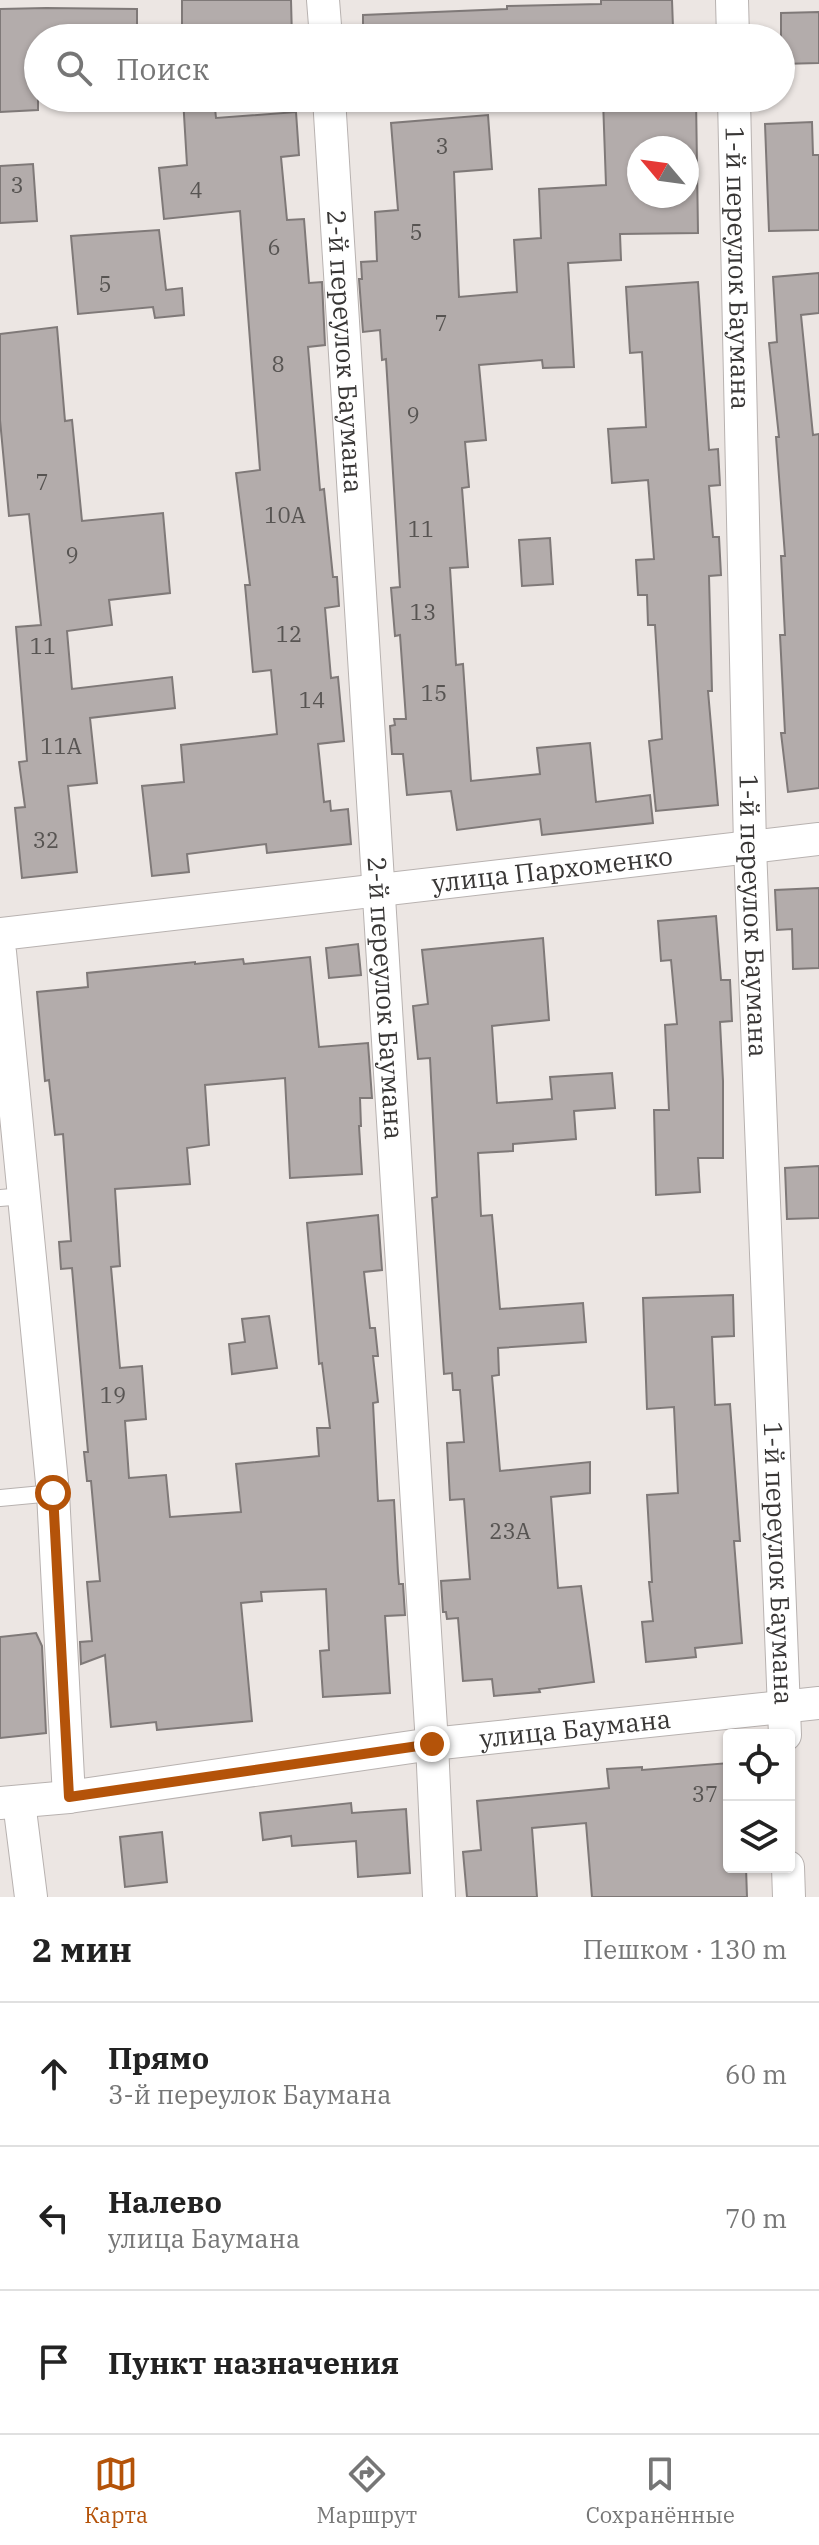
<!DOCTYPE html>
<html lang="ru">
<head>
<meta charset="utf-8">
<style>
	:root { --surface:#fff; --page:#f6f6f6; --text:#222; --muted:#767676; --line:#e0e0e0; --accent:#b45309 }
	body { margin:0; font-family:"IBM Plex Serif",serif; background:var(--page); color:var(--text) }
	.controls { position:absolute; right:24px; bottom:24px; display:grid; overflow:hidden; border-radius:8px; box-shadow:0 2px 6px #0004 }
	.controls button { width:72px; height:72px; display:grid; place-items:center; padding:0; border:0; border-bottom:2px solid var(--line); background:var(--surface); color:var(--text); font:40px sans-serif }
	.compass { position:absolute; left:627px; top:136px; width:72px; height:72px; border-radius:50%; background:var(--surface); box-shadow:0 2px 6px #0004; rotate:299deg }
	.stop { position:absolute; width:24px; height:24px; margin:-18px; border:6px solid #b45309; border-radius:50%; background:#fff }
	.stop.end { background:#b45309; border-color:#fff; box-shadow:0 2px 8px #0008 }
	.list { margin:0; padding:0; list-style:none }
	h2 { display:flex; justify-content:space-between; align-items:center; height:104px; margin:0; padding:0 32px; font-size:34px }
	h2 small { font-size:26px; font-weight:400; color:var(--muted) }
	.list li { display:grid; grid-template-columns:52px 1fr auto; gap:24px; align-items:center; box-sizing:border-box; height:144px; padding:0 32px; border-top:2px solid var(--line) }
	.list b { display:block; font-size:30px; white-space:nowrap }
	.list p { margin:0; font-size:26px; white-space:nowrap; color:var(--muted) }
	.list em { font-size:26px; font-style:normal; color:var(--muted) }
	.icon { flex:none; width:44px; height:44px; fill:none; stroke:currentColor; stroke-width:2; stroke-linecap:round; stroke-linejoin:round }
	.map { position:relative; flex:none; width:819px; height:1897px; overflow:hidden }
	.search { position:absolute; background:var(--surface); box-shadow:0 2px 6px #0004; left:24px; right:24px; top:24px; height:88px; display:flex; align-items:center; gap:20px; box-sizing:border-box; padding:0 28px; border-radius:44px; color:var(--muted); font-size:30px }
	.sheet { height:536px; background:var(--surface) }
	nav { display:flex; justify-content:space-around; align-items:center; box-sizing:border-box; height:112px; border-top:2px solid var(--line); background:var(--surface); font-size:22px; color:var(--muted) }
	nav a { display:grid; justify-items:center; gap:4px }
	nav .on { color:var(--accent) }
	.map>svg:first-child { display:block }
	.building { fill:#b3acab; stroke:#7f7978; stroke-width:2; fill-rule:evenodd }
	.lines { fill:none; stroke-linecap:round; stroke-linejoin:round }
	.lane-casing { stroke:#b8b2b0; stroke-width:18 }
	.street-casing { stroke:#b8b2b0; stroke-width:34 }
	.lane { stroke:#fff; stroke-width:16 }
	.street { stroke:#fff; stroke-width:32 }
	.route { stroke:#b45309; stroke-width:10 }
	.labels { text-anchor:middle; stroke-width:6; stroke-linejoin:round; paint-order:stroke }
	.number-label { font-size:22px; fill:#575452 }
	.street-label { font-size:26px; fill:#383635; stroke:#ece6e3 }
</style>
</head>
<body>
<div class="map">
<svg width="819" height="1897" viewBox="0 0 819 1897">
	<rect width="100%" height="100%" fill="#ece6e3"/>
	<g class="building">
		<path d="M 182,0 L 291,0 L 292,38 L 221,38 L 220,31 L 182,31 Z"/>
		<path d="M 601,0 L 672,0 L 673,28 L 662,29 L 662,38 L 363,38 L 363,15 L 507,9 L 507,6 L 601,4 Z"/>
		<path d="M 46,8 L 137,9 L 137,38 L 38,38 L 38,110 L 0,112 L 0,9 Z"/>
		<path d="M 819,12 L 819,63 L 781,64 L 781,13 Z"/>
		<path d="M 183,98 L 214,98 L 216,118 L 296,112 L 299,155 L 281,157 L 287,220 L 304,219 L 309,283 L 322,282 L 325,345 L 308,347 L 320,490 L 324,489 L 333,577 L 337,577 L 339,606 L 325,608 L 331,678 L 338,677 L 344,741 L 318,744 L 324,802 L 330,801 L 331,811 L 348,809 L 351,844 L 267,853 L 266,844 L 187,854 L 189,872 L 152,876 L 142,786 L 184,782 L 181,745 L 277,734 L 271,670 L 253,672 L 245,585 L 250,585 L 236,473 L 260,470 L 240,211 L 164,219 L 159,168 L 187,165 Z"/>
		<path d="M 696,98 L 698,233 L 620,234 L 621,260 L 568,263 L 574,367 L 543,368 L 542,360 L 479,365 L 486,440 L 465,442 L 469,487 L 462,488 L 468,567 L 450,568 L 456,665 L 463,664 L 471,781 L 540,774 L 537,748 L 590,743 L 596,802 L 650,795 L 653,823 L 542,835 L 540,819 L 457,830 L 451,791 L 407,795 L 403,754 L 392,754 L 390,726 L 395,725 L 394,719 L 406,719 L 400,635 L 395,636 L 391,588 L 400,587 L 386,359 L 382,360 L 380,330 L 363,332 L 359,279 L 362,279 L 361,262 L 377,261 L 375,212 L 398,210 L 391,123 L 488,115 L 492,169 L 454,172 L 459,297 L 517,292 L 514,240 L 541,238 L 539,189 L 606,185 L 603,100 ZM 639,148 L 687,148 L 687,196 L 639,196 Z"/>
		<path d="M 812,122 L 813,155 L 819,155 L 819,230 L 769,231 L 765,124 Z"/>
		<path d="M 33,164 L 37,221 L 0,223 L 0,166 Z"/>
		<path d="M 159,230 L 166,290 L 182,288 L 184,315 L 155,318 L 153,307 L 78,314 L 71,236 Z"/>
		<path d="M 819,273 L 819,313 L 801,315 L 813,435 L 819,434 L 819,788 L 788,792 L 781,733 L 785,733 L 780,635 L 785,635 L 781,556 L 785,556 L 776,437 L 779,437 L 769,343 L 777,342 L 773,277 Z"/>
		<path d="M 698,282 L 709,450 L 718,449 L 720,485 L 709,486 L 713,537 L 719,537 L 721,575 L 709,576 L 712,691 L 708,691 L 718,805 L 656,811 L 649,741 L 662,739 L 655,625 L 648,625 L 647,595 L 638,595 L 636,560 L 654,559 L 648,480 L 612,483 L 608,429 L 646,427 L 642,352 L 630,353 L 626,287 Z"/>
		<path d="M 57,327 L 65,421 L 72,420 L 82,521 L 163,513 L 170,593 L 109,600 L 112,625 L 67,631 L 72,689 L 172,677 L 175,708 L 90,718 L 97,783 L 68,786 L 77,872 L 22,878 L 15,808 L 25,807 L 19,762 L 27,761 L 16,627 L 41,625 L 29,514 L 9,516 L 0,420 L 0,334 Z"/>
		<path d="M 550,538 L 553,584 L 522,586 L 519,540 Z"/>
		<path d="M 819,888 L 819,968 L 793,969 L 792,929 L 777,930 L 775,890 Z"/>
		<path d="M 716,916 L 721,980 L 730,980 L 732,1021 L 720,1022 L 723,1081 L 723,1158 L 698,1158 L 700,1192 L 656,1195 L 654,1110 L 669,1110 L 665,1025 L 677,1024 L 671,960 L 661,961 L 658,921 Z"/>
		<path d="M 543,938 L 549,1020 L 492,1026 L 497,1103 L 552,1099 L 550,1077 L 612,1073 L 615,1108 L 574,1111 L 576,1139 L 513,1144 L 513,1151 L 478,1153 L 481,1216 L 492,1215 L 500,1309 L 583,1303 L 586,1342 L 498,1348 L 499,1375 L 492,1376 L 500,1471 L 590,1462 L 590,1493 L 551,1497 L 558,1588 L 581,1586 L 594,1682 L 539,1689 L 540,1692 L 494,1696 L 492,1679 L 463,1681 L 458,1618 L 447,1619 L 446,1612 L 443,1612 L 441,1581 L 470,1579 L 464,1499 L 450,1500 L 447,1443 L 464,1442 L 460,1390 L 453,1390 L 452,1373 L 444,1374 L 432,1198 L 437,1197 L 430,1058 L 418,1059 L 413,1006 L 428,1004 L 422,950 Z"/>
		<path d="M 358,944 L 361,975 L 329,978 L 326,948 Z"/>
		<path d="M 310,957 L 319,1047 L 368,1043 L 372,1098 L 360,1098 L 361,1126 L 359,1126 L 362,1174 L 290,1178 L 285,1078 L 205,1085 L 209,1145 L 187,1148 L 190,1184 L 115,1189 L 120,1266 L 111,1267 L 120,1368 L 142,1366 L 146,1419 L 125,1421 L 129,1478 L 166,1475 L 170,1517 L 241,1512 L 236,1464 L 319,1456 L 317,1428 L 330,1428 L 322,1363 L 319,1364 L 307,1223 L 378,1215 L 382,1270 L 364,1272 L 370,1328 L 375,1328 L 378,1356 L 373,1356 L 378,1402 L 373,1403 L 378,1501 L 394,1500 L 398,1573 L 399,1584 L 403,1584 L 405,1615 L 385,1616 L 390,1693 L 323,1697 L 320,1651 L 329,1650 L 326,1589 L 261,1592 L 262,1601 L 241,1603 L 252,1721 L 157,1730 L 156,1722 L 111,1727 L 105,1655 L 81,1664 L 80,1642 L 92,1641 L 87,1582 L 100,1581 L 91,1481 L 87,1481 L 84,1452 L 88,1452 L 72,1268 L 61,1269 L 59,1242 L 71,1241 L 63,1134 L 55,1135 L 49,1080 L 45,1081 L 37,992 L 88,987 L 87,973 L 195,962 L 195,964 L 243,959 L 244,964 Z"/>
		<path d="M 819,1166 L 819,1218 L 787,1219 L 785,1168 Z"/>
		<path d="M 733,1295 L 734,1336 L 712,1337 L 715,1405 L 730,1404 L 740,1541 L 734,1541 L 742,1643 L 695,1648 L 696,1657 L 646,1662 L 642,1622 L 653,1621 L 649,1582 L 652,1582 L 647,1495 L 678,1493 L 674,1407 L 647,1409 L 643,1298 Z"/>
		<path d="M 269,1316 L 277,1368 L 232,1374 L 229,1344 L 245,1342 L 242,1319 Z"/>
		<path d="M 36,1633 L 42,1646 L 46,1733 L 0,1738 L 0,1637 Z"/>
		<path d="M 729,1763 L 729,1867 L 746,1867 L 747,1897 L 592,1897 L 586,1823 L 532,1828 L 537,1897 L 467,1897 L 463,1852 L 481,1850 L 477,1801 L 609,1788 L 607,1769 L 642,1767 L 642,1770 Z"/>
		<path d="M 351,1803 L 352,1813 L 406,1809 L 410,1873 L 358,1877 L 356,1841 L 292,1846 L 291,1836 L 263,1840 L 260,1813 Z"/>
		<path d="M 162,1832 L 167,1882 L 125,1887 L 120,1837 Z"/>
	</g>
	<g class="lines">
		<g class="lane-casing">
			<g id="lane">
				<path d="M 0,1198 L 24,1196"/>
				<path d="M 0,1498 L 53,1493"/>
			</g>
		</g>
		<g class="street-casing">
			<g id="street">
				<path d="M 323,0 L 326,38"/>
				<path d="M 732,0 L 733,38"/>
				<path id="s1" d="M 329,98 L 432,1744 L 439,1897"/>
				<path id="s2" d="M 734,98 L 750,847 L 785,1735"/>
				<path id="s3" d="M 0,934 L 819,839"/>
				<path d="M 0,952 L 53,1493 L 69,1797"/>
				<path d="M 19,1802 L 31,1897"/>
				<path id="s4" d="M 0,1803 L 69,1797 L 432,1744 L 819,1703"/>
				<path d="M 788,1867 L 789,1897"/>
			</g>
		</g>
		<use href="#lane" class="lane"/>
		<use href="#street" class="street"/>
	</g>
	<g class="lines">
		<path class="route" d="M 53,1493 L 69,1797 L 432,1744"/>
	</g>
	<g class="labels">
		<g class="number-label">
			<text x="442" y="154">3</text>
			<text x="17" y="193">3</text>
			<text x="196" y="198">4</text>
			<text x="416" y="240">5</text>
			<text x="274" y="255">6</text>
			<text x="105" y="292">5</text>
			<text x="441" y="331">7</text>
			<text x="278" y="372">8</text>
			<text x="413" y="423">9</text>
			<text x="42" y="490">7</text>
			<text x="285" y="523">10А</text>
			<text x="421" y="537">11</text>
			<text x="72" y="563">9</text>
			<text x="423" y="620">13</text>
			<text x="289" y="642">12</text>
			<text x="43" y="654">11</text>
			<text x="434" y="701">15</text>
			<text x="312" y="708">14</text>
			<text x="61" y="754">11А</text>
			<text x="46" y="848">32</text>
			<text x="113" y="1403">19</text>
			<text x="510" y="1539">23А</text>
			<text x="705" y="1802">37</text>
		</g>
		<g class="street-label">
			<text dy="9" stroke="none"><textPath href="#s2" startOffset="170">1-й переулок Баумана</textPath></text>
			<text dy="9" stroke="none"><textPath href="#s1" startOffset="254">2-й переулок Баумана</textPath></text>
			<text dy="9" stroke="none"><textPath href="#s3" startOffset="556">улица Пархоменко</textPath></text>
			<text dy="9" stroke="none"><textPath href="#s2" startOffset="818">1-й переулок Баумана</textPath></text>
			<text dy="9" stroke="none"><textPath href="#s1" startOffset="902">2-й переулок Баумана</textPath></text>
			<text dy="9" stroke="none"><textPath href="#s2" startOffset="1466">1-й переулок Баумана</textPath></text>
			<text dy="9" stroke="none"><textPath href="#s4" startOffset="580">улица Баумана</textPath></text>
		</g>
	</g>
</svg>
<div class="controls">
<button><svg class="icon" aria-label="locate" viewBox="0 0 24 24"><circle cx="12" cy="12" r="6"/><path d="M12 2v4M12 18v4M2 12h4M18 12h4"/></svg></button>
<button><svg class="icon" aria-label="layers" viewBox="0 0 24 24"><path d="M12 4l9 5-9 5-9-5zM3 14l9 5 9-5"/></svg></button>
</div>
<svg class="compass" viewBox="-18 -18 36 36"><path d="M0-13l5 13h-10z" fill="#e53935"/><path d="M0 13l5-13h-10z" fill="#767676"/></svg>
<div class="stop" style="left:53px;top:1493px"></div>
<div class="stop end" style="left:432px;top:1744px"></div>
<div class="search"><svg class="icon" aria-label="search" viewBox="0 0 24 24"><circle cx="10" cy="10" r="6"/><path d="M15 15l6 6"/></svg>Поиск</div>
</div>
<section class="sheet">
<h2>2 мин<small>Пешком · 130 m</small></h2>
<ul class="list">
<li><svg class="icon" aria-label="ahead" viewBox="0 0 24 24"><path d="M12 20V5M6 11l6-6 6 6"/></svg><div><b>Прямо</b><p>3-й переулок Баумана</p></div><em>60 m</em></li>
<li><svg class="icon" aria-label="left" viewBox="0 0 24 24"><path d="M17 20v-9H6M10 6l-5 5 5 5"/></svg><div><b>Налево</b><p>улица Баумана</p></div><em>70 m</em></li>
<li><svg class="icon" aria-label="arrive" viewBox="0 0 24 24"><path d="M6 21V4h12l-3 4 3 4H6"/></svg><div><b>Пункт назначения</b></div></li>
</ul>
</section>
<nav>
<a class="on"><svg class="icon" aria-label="map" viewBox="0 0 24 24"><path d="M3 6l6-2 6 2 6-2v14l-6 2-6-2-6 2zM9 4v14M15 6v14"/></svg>Карта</a>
<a><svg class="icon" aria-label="directions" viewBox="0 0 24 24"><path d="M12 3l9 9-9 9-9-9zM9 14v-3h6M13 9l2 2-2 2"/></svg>Маршрут</a>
<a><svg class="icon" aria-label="saved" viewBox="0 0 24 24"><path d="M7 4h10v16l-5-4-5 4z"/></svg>Сохранённые</a>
</nav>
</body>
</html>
